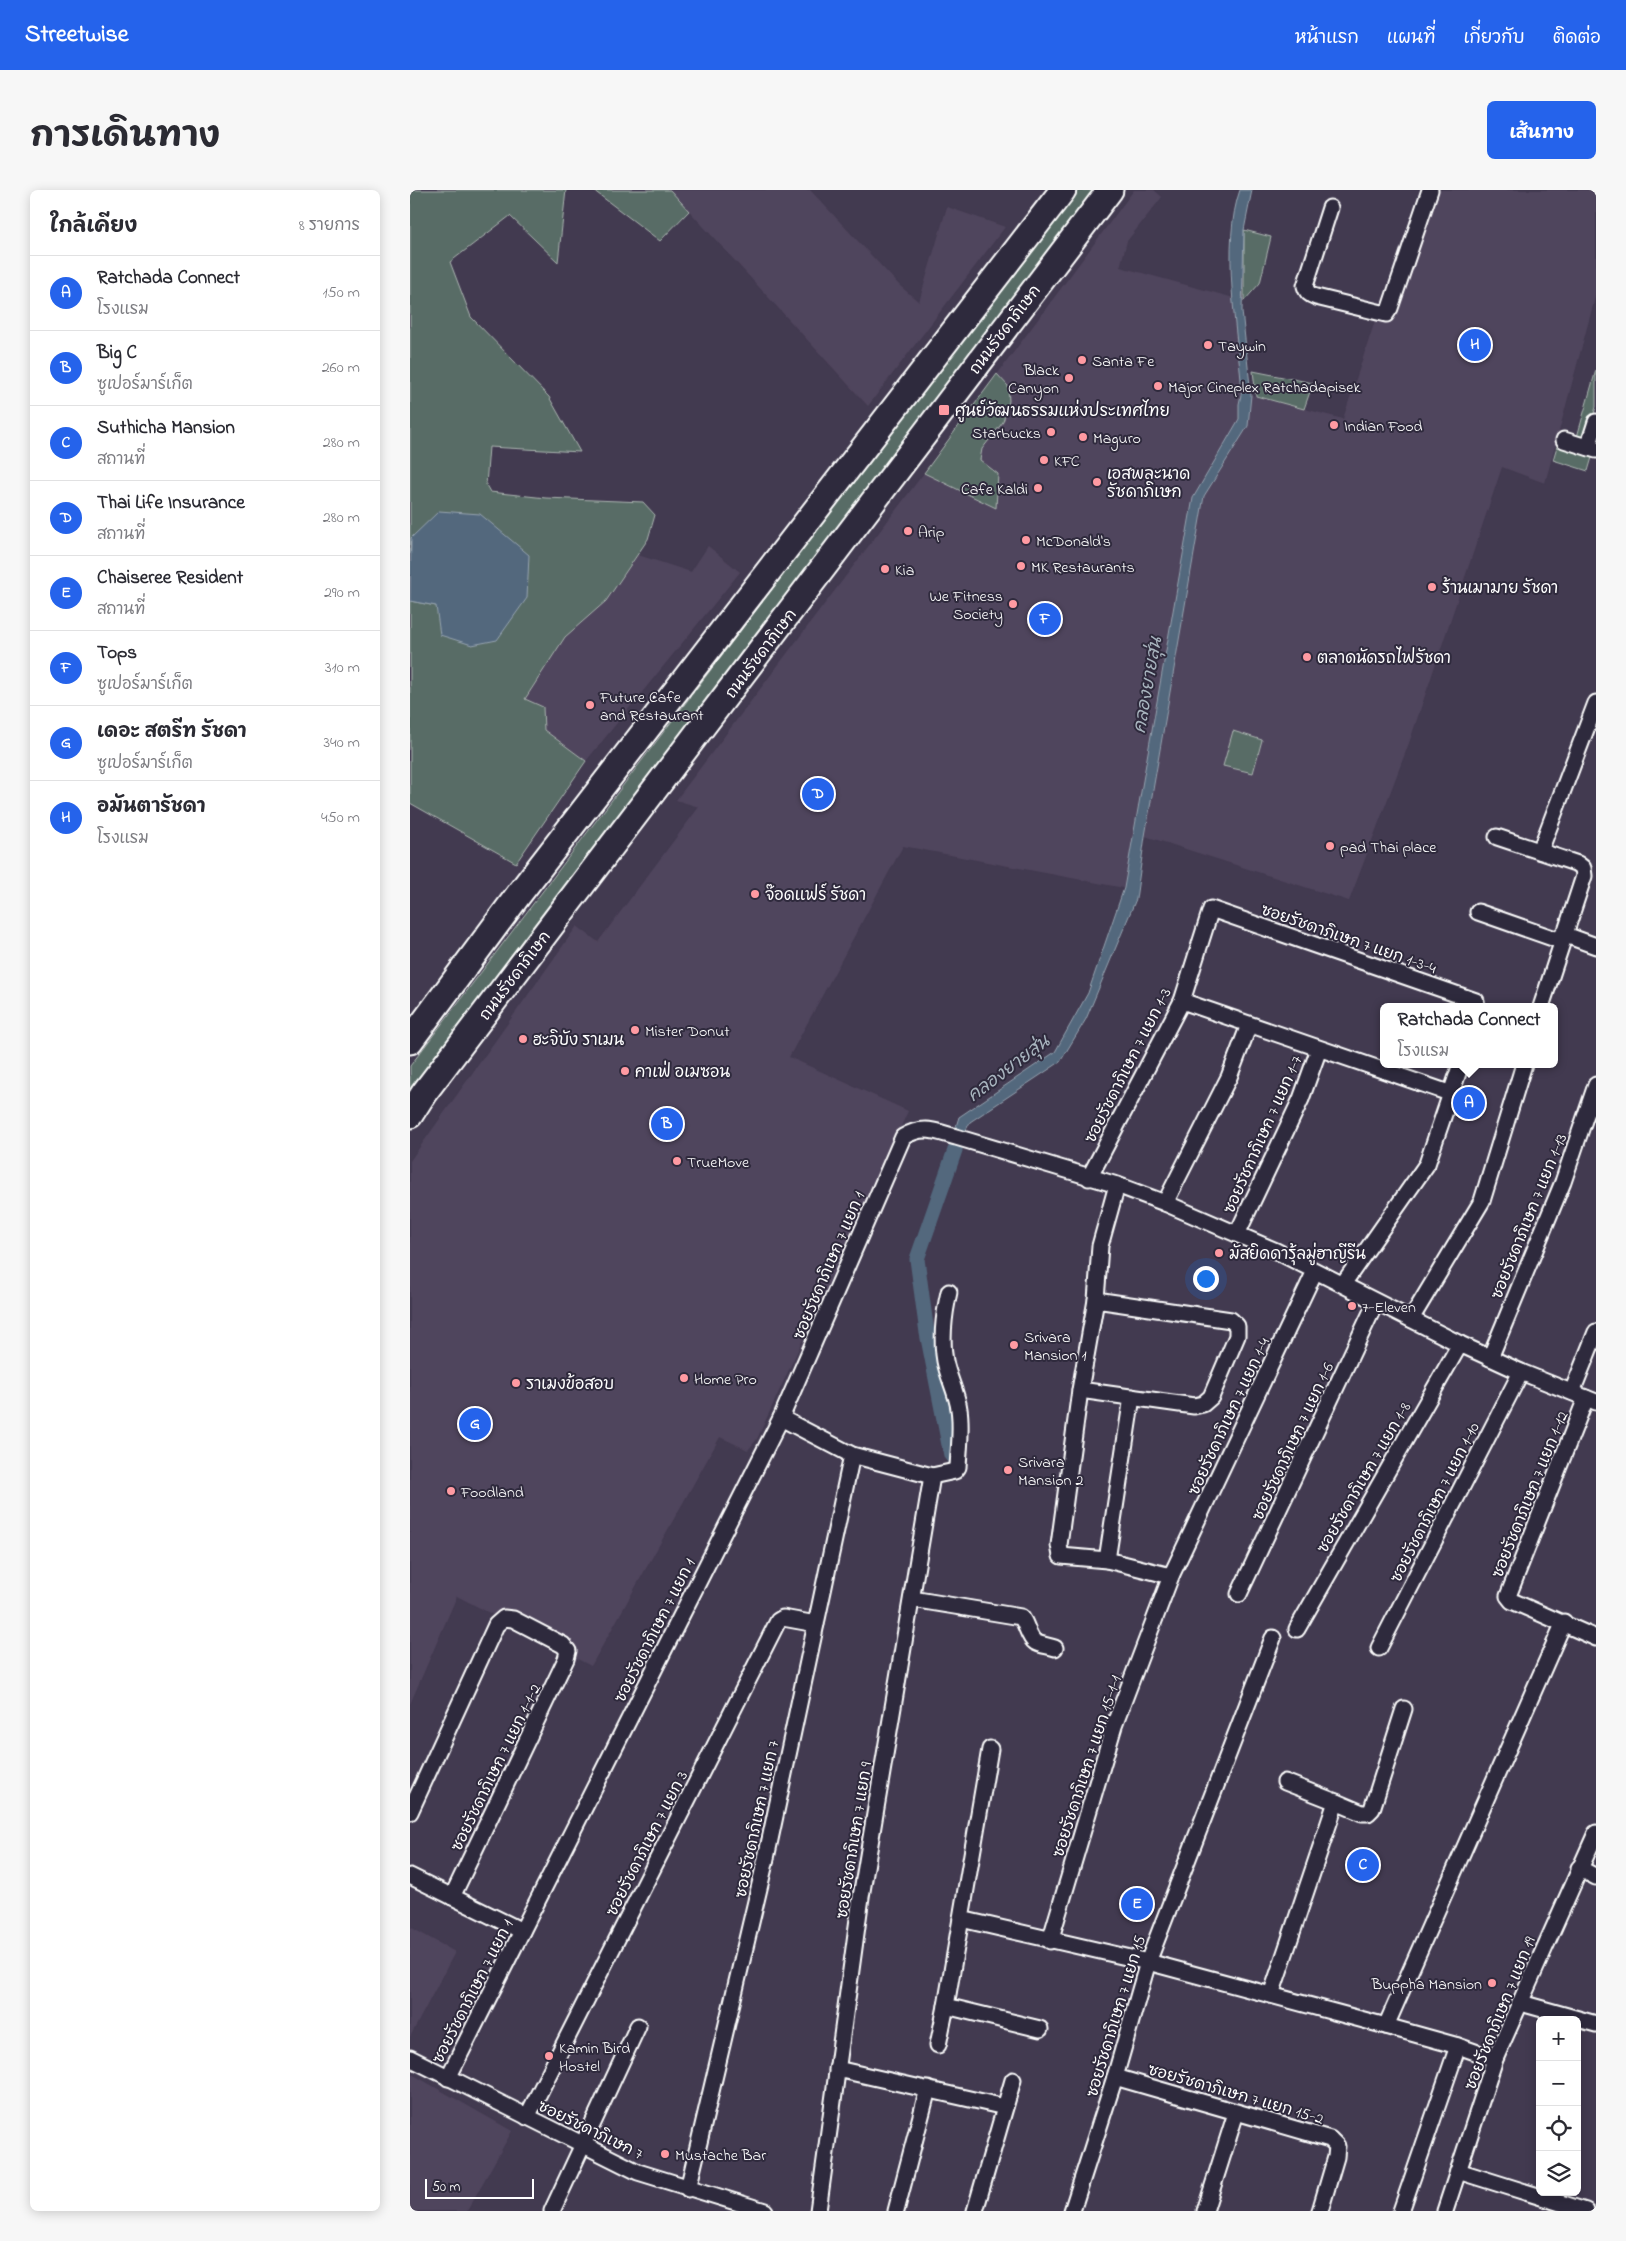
<!DOCTYPE html>
<html lang="th">
<head>
<meta charset="utf-8">
<style>
	:root { --surface:#fff; --page:#f7f7f7; --text:#2b2b33; --muted:#7c7c81; --line:#e1e1e2; --accent:#2563eb }
	body { margin:0; font-family:"Indie Flower","Playpen Sans Thai",sans-serif; background:var(--page); color:var(--text) }
	.controls { position:absolute; right:15px; bottom:15px; display:grid; overflow:hidden; border-radius:8px; box-shadow:0 2px 12px #0003 }
	.controls button { width:45px; height:45px; display:grid; place-items:center; padding:0; border:0; border-bottom:1px solid var(--line); background:var(--surface); color:var(--text); font:25px sans-serif }
	.scale { position:absolute; left:15px; bottom:12px; width:109px; box-sizing:border-box; padding-left:5px; border:2px solid #fff; border-top:0; font-size:14px; line-height:18px; white-space:nowrap; color:#fff; -webkit-text-stroke:4px #2f2a3d; paint-order:stroke }
	.you { position:absolute; left:795px; top:1088px; width:18px; height:18px; margin:-12px; border:4px solid #fff; border-radius:50%; background:#1a73e8; box-shadow:0 0 0 8px #1a73e833 }
	.badge { display:grid; place-items:center; width:32px; height:32px; border-radius:50%; background:var(--accent); color:#fff; font-size:16px; font-weight:700 }
	.pin { position:absolute; translate:-50% -50%; border:2px solid #fff; box-shadow:0 1px 5px #0006 }
	.popup { position:absolute; left:970px; top:813px; width:178px; height:65px; box-sizing:border-box; display:grid; place-content:center; border-radius:8px; background:var(--surface); filter:drop-shadow(0 1px 4px #0005); font-size:16px; white-space:nowrap; color:var(--muted) }
	.popup b { font-size:19px; color:var(--text) }
	.popup::after { content:''; position:absolute; left:50%; top:100%; margin-left:-10px; border:10px solid transparent; border-top-color:var(--surface) }
	.list { margin:0; padding:0; list-style:none }
	h2 { display:flex; justify-content:space-between; align-items:center; height:65px; margin:0; padding:0 20px; font-size:21px }
	h2 small { font-size:16px; font-weight:400; color:var(--muted) }
	.list li { display:grid; grid-template-columns:32px 1fr auto; gap:15px; align-items:center; box-sizing:border-box; height:75px; padding:0 20px; border-top:1px solid var(--line) }
	.list b { display:block; font-size:19px; white-space:nowrap }
	.list p { margin:0; font-size:16px; white-space:nowrap; color:var(--muted) }
	.list em { font-size:16px; font-style:normal; color:var(--muted) }
	.icon { flex:none; width:28px; height:28px; fill:none; stroke:currentColor; stroke-width:2; stroke-linecap:round; stroke-linejoin:round }
	.map { position:relative; flex:none; width:1186px; height:2021px; overflow:hidden; border-radius:8px }
	header { display:flex; align-items:center; gap:30px; box-sizing:border-box; height:70px; padding:0 25px; background:var(--accent); color:#fff }
	header strong { font-size:24px }
	nav { display:flex; gap:28px; margin-inline-start:auto; font-size:18px }
	.intro { display:flex; align-items:center; justify-content:space-between; box-sizing:border-box; height:120px; padding:0 30px }
	h1 { margin:0; font-size:35px }
	.button { padding:12px 22px; border-radius:8px; background:var(--accent); color:#fff; font-size:18px; font-weight:700 }
	main { display:flex; gap:30px; padding:0 30px }
	aside { flex:1; background:var(--surface); border-radius:8px; box-shadow:0 2px 12px #0003 }
	.map>svg:first-child { display:block }
	.built { fill:#50455d }
	.green { fill:#596c66; stroke:#acb6b2 }
	.water { fill:#52687d; stroke:#97a4b1 }
	.lines { fill:none; stroke-linecap:round; stroke-linejoin:round }
	.canal { stroke:#52687d; stroke-width:15 }
	.minor-casing { stroke:#fff; stroke-width:19 }
	.primary-casing { stroke:#fff; stroke-width:29 }
	.minor { stroke:#2f2a3d; stroke-width:15 }
	.primary { stroke:#2f2a3d; stroke-width:25 }
	.poi-dot { fill:#ff9aa2; stroke:#2f2a3d; stroke-width:2 }
	.labels { text-anchor:middle; stroke-width:4; stroke-linejoin:round; paint-order:stroke }
	.street-label { font-size:16px; fill:#fff; stroke:#2f2a3d }
	.poi-label { font-size:16px; fill:#fff; stroke:#2f2a3d; text-anchor:start }
	.water-label { font-size:18px; font-style:italic; fill:#a8b4be; stroke:#2f2a3d }
</style>
</head>
<body>
<header>
<strong>Streetwise</strong>
<nav><a>หน้าแรก</a><a>แผนที่</a><a>เกี่ยวกับ</a><a>ติดต่อ</a></nav>
</header>
<div class="intro"><h1>การเดินทาง</h1><a class="button">เส้นทาง</a></div>
<main>
<aside>
<h2>ใกล้เคียง<small>8 รายการ</small></h2>
<ul class="list">
<li><span class="badge">A</span><div><b>Ratchada Connect</b><p>โรงแรม</p></div><em>150 m</em></li>
<li><span class="badge">B</span><div><b>Big C</b><p>ซูเปอร์มาร์เก็ต</p></div><em>260 m</em></li>
<li><span class="badge">C</span><div><b>Suthicha Mansion</b><p>สถานที่</p></div><em>280 m</em></li>
<li><span class="badge">D</span><div><b>Thai Life Insurance</b><p>สถานที่</p></div><em>280 m</em></li>
<li><span class="badge">E</span><div><b>Chaiseree Resident</b><p>สถานที่</p></div><em>290 m</em></li>
<li><span class="badge">F</span><div><b>Tops</b><p>ซูเปอร์มาร์เก็ต</p></div><em>310 m</em></li>
<li><span class="badge">G</span><div><b>เดอะ สตรีท รัชดา</b><p>ซูเปอร์มาร์เก็ต</p></div><em>340 m</em></li>
<li><span class="badge">H</span><div><b>อมันตารัชดา</b><p>โรงแรม</p></div><em>450 m</em></li>
</ul>
</aside>
<div class="map">
<svg width="1186" height="2021" viewBox="0 0 1186 2021">
	<rect width="100%" height="100%" fill="#423a50"/>
	<filter id="ink" filterUnits="userSpaceOnUse"><feTurbulence type="fractalNoise" baseFrequency=".02" numOctaves="2"/><feDisplacementMap in="SourceGraphic" scale="10" xChannelSelector="R" yChannelSelector="G"/><feConvolveMatrix kernelMatrix="1 2 1 2 8 2 1 2 1" color-interpolation-filters="sRGB"/></filter>
	<g filter="url(#ink)">
		<g class="built">
			<path d="M 260,0 L 400,0 L 490,96 L 509,112 L 537,17 L 595,37 L 458,216 Z"/>
			<path d="M 724,0 L 744,0 L 752,7 L 717,51 L 710,77 L 824,108 L 832,200 L 829,214 L 829,229 L 783,308 L 714,698 L 493,656 L 379,867 L 498,921 L 347,1249 L 338,1260 L 310,1247 L 181,1476 L 47,1406 L 0,1514 L 0,971 L 167,736 L 188,752 L 289,617 L 266,610 L 514,283 Z"/>
			<path d="M 1028,0 L 1186,0 L 1186,104 L 1135,293 L 1092,277 L 999,553 L 939,711 L 735,646 L 794,306 L 838,236 L 841,205 L 933,229 L 965,131 L 983,127 Z"/>
			<path d="M 298,356 L 330,382 L 176,571 L 134,540 L 133,517 L 115,509 L 155,447 L 196,411 L 228,365 L 281,382 Z"/>
			<path d="M 0,1737 L 45,1762 L 0,1847 Z"/>
			<path d="M 0,1883 L 102,1941 L 57,2021 L 0,2021 Z"/>
		</g>
		<g class="green">
			<path d="M 0,0 L 156,0 L 148,72 L 100,26 L 40,72 L 61,127 L 139,207 L 170,262 L 79,257 L 76,295 L 80,302 L 136,308 L 233,312 L 245,325 L 238,349 L 196,411 L 155,447 L 115,509 L 133,517 L 134,540 L 176,571 L 106,673 L 0,613 L 0,411 L 26,416 L 62,455 L 1,348 L 0,364 Z"/>
			<path d="M 183,0 L 260,0 L 279,21 L 250,51 Z"/>
			<path d="M 665,0 L 685,0 L 636,68 L 536,195 L 0,899 L 0,876 Z"/>
			<path d="M 834,40 L 861,47 L 850,93 L 834,111 Z"/>
			<path d="M 1186,180 L 1186,217 L 1176,249 L 1167,247 Z"/>
			<path d="M 843,181 L 903,193 L 894,219 L 846,206 Z"/>
			<path d="M 587,184 L 598,196 L 599,211 L 593,232 L 572,259 L 570,270 L 588,284 L 586,318 L 514,283 Z"/>
			<path d="M 1148,253 L 1183,264 L 1178,281 L 1143,270 Z"/>
			<path d="M 823,541 L 852,550 L 843,583 L 813,576 Z"/>
		</g>
		<g class="water">
			<path d="M 830,0 L 842,0 L 834,40 L 832,121 L 841,205 L 838,236 L 794,306 L 735,646 L 726,709 L 676,829 L 650,872 L 560,932 L 553,946 L 544,943 L 549,927 L 645,862 L 678,803 L 714,698 L 783,308 L 829,229 L 829,214 L 832,200 C 827,143 811,53 830,0 Z"/>
			<path d="M 29,321 L 70,324 L 119,365 L 117,408 L 87,450 L 62,455 L 30,445 L 26,416 L 0,411 L 1,348 Z"/>
		</g>
		<g class="lines">
			<path class="canal" d="M 541,1265 L 517,1143 L 507,1069 L 545,960"/>
			<g class="minor-casing">
				<g id="minor">
					<path d="M 920,18 L 895,96 C 897,103 900,105 906,107 L 976,124 L 980,118 L 1020,0"/>
					<path d="M 1154,250 L 1186,260"/>
					<path d="M 1178,257 L 1186,232"/>
					<path d="M 1087,647 L 1168,674 L 1173,678 L 1174,686 L 1131,817"/>
					<path d="M 1130,661 L 1186,513"/>
					<path d="M 1068,722 L 1151,751"/>
					<path d="M 1153,744 L 1186,756"/>
					<path d="M 772,811 L 1042,904"/>
					<path d="M 679,988 L 772,811 L 801,719 L 1066,811 L 1067,817"/>
					<path d="M 707,995 L 690,1056 L 686,1110 L 670,1200 L 649,1355 L 651,1366 L 697,1370 L 761,1386"/>
					<path d="M 755,1013 L 819,887 L 839,835"/>
					<path d="M 827,1044 L 891,909 L 909,859"/>
					<path d="M 933,1094 L 1017,974 L 1051,874"/>
					<path d="M 1001,1129 L 1072,1011 L 1114,874"/>
					<path d="M 1080,1168 L 1153,992 L 1186,895"/>
					<path d="M 670,1200 L 784,1216 L 793,1214 L 801,1207 L 827,1146 L 827,1136 L 821,1130 L 686,1110"/>
					<path d="M 1162,1202 L 1186,1142"/>
					<path d="M 1176,1208 L 1098,1406 L 1102,1411 L 1186,1448"/>
					<path d="M 371,1228 L 442,1265 L 522,1286 L 545,1281 L 548,1277 C 549,1258 552,1238 549,1219 C 547,1203 538,1187 535,1171 C 531,1149 534,1124 539,1102"/>
					<path d="M 697,1370 L 722,1207"/>
					<path d="M 829,1404 L 966,1112"/>
					<path d="M 502,1409 L 611,1427 C 617,1434 618,1447 625,1452 C 630,1455 639,1456 645,1458"/>
					<path d="M 887,1439 L 1050,1154"/>
					<path d="M 969,1458 L 1111,1182"/>
					<path d="M 580,1559 L 536,1816 L 630,1839"/>
					<path d="M 926,1612 L 952,1623 L 958,1623 L 962,1619 L 994,1519"/>
					<path d="M 0,1622 L 86,1435 L 94,1428 L 103,1429 L 153,1455 L 158,1461 L 156,1469 L 42,1707"/>
					<path d="M 1169,1678 L 1186,1687"/>
					<path d="M 0,1686 L 112,1741"/>
					<path d="M 551,1729 L 738,1772 L 976,1836 L 1048,1856 L 1085,1869"/>
					<path d="M 640,1751 L 704,1536 L 761,1386 L 905,1081"/>
					<path d="M 861,1805 L 926,1612 L 875,1592"/>
					<path d="M 1111,1813 L 1186,1834"/>
					<path d="M 976,1836 L 1154,1432"/>
					<path d="M 528,1855 L 536,1816"/>
					<path d="M 0,1868 L 228,1982 L 355,2021"/>
					<path d="M 427,1879 L 595,1917"/>
					<path d="M 705,1887 L 920,1949 L 927,1956 L 926,1967 L 910,2021"/>
					<path d="M 38,1888 L 371,1228 L 493,947 C 513,935 524,941 546,947 L 707,995 L 755,1013 L 866,1061 L 1050,1154 L 1111,1182 L 1186,1212"/>
					<path d="M 117,1927 L 368,1431 L 373,1428 L 406,1434"/>
					<path d="M 1048,1981 L 1176,2021"/>
					<path d="M 278,1999 L 355,1673 L 442,1265"/>
					<path d="M 142,2021 L 228,1836"/>
					<path d="M 408,2021 L 451,1707 L 522,1286"/>
					<path d="M 486,2021 L 518,1899"/>
					<path d="M 565,2021 L 603,1890"/>
					<path d="M 662,2021 L 705,1887 L 738,1772 L 863,1448"/>
					<path d="M 795,2021 L 826,1923"/>
					<path d="M 991,2021 L 1048,1856"/>
					<path d="M 1035,2021 L 1085,1869 L 1186,1643"/>
				</g>
			</g>
			<g class="primary-casing">
				<g id="primary">
					<path d="M 0,851 L 109,704 L 653,0"/>
					<path d="M 0,925 L 14,903 L 700,0"/>
				</g>
			</g>
			<use href="#minor" class="minor"/>
			<use href="#primary" class="primary"/>
		</g>
	</g>
	<g class="poi-dot">
		<circle cx="798" cy="155" r="5"/>
		<circle cx="672" cy="170" r="5"/>
		<circle cx="659" cy="188" r="5"/>
		<circle cx="748" cy="196" r="5"/>
		<rect x="528" y="214" width="12" height="12" rx="2.5"/>
		<circle cx="924" cy="235" r="5"/>
		<circle cx="641" cy="242" r="5"/>
		<circle cx="673" cy="247" r="5"/>
		<circle cx="634" cy="270" r="5"/>
		<circle cx="687" cy="292" r="5"/>
		<circle cx="628" cy="298" r="5"/>
		<circle cx="498" cy="341" r="5"/>
		<circle cx="616" cy="350" r="5"/>
		<circle cx="611" cy="376" r="5"/>
		<circle cx="475" cy="379" r="5"/>
		<circle cx="1022" cy="397" r="5"/>
		<circle cx="603" cy="414" r="5"/>
		<circle cx="897" cy="467" r="5"/>
		<circle cx="180" cy="515" r="5"/>
		<circle cx="920" cy="656" r="5"/>
		<circle cx="345" cy="704" r="5"/>
		<circle cx="225" cy="840" r="5"/>
		<circle cx="113" cy="849" r="5"/>
		<circle cx="215" cy="881" r="5"/>
		<circle cx="267" cy="971" r="5"/>
		<circle cx="809" cy="1063" r="5"/>
		<circle cx="942" cy="1116" r="5"/>
		<circle cx="604" cy="1155" r="5"/>
		<circle cx="274" cy="1188" r="5"/>
		<circle cx="106" cy="1193" r="5"/>
		<circle cx="598" cy="1280" r="5"/>
		<circle cx="41" cy="1301" r="5"/>
		<circle cx="1082" cy="1793" r="5"/>
		<circle cx="139" cy="1866" r="5"/>
		<circle cx="255" cy="1964" r="5"/>
	</g>
	<g class="labels">
		<g class="street-label">
			<text transform="translate(594 139) rotate(-53)" y="6">ถนนรัชดาภิเษก</text>
			<text transform="translate(350 463) rotate(-53)" y="6">ถนนรัชดาภิเษก</text>
			<text transform="translate(939 748) rotate(19)" y="6">ซอยรัชดาภิเษก 7 แยก 1-3-4</text>
			<text transform="translate(104 785) rotate(-53)" y="6">ถนนรัชดาภิเษก</text>
			<text transform="translate(717 875) rotate(-63)" y="6">ซอยรัชดาภิเษก 7 แยก 1-3</text>
			<text transform="translate(852 944) rotate(-66)" y="6">ซอยรัชกาภิเษก 7 แยก 1-7</text>
			<text transform="translate(1118 1026) rotate(-68)" y="6">ซอยรัชดาภิเษก 7 แยก 1-13</text>
			<text transform="translate(418 1075) rotate(-67)" y="6">ซอยรัชดาภิเษก 7 แยก 1</text>
			<text transform="translate(818 1226) rotate(-65)" y="6">ซอยรัชดาภิเษก 7 แยก 1-4</text>
			<text transform="translate(882 1251) rotate(-65)" y="6">ซอยรัชดาภิเษก 7 แยก 1-6</text>
			<text transform="translate(953 1287) rotate(-60)" y="6">ซอยรัชดาภิเษก 7 แยก 1-8</text>
			<text transform="translate(1119 1304) rotate(-68)" y="6">ซอยรัชดาภิเษก 7 แยก 1-12</text>
			<text transform="translate(1024 1312) rotate(-63)" y="6">ซอยรัชดาภิเษก 7 แยก 1-10</text>
			<text transform="translate(244 1440) rotate(-63)" y="6">ซอยรัชดาภิเษก 7 แยก 1</text>
			<text transform="translate(676 1576) rotate(-72)" y="6">ซอยรัชดาภิเษก 7 แยก 15-1-1</text>
			<text transform="translate(85 1577) rotate(-64)" y="6">ซอยรัชดาภิเษก 7 แยก 1-1-2</text>
			<text transform="translate(346 1629) rotate(-78)" y="6">ซอยรัชดาภิเษก 7 แยก 7</text>
			<text transform="translate(443 1650) rotate(-81)" y="6">ซอยรัชดาภิเษก 7 แยก 9</text>
			<text transform="translate(236 1653) rotate(-63)" y="6">ซอยรัชดาภิเษก 7 แยก 3</text>
			<text transform="translate(62 1801) rotate(-63)" y="6">ซอยรัชดาภิเษก 7 แยก 1</text>
			<text transform="translate(1089 1823) rotate(-68)" y="6">ซอยรัชดาภิเษก 7 แยก 19</text>
			<text transform="translate(705 1826) rotate(-73)" y="6">ซอยรัชดาภิเษก 7 แยก 15</text>
			<text transform="translate(826 1903) rotate(16)" y="6">ซอยรัชดาภิเษก 7 แยก 15-2</text>
			<text transform="translate(181 1939) rotate(26)" y="6">ซอยรัชดาภิเษก 7</text>
		</g>
		<g class="poi-label">
			<text x="808" y="161">Taywin</text>
			<text x="682" y="176">Santa Fe</text>
			<text x="649" y="185" text-anchor="end">Black<tspan x="649" dy="18">Canyon</tspan></text>
			<text x="758" y="202">Major Cineplex Ratchadapisek</text>
			<text x="545" y="226">ศูนย์วัฒนธรรมแห่งประเทศไทย</text>
			<text x="934" y="241">Indian Food</text>
			<text x="631" y="248" text-anchor="end">Starbucks</text>
			<text x="683" y="253">Maguro</text>
			<text x="644" y="276">KFC</text>
			<text x="697" y="289">เอสพละนาด<tspan x="697" dy="18">รัชดาภิเษก</tspan></text>
			<text x="618" y="304" text-anchor="end">Cafe Kaldi</text>
			<text x="508" y="347">Arip</text>
			<text x="626" y="356">McDonald's</text>
			<text x="621" y="382">MK Restaurants</text>
			<text x="485" y="385">Kia</text>
			<text x="1032" y="403">ร้านเมามาย รัชดา</text>
			<text x="593" y="411" text-anchor="end">We Fitness<tspan x="593" dy="18">Society</tspan></text>
			<text x="907" y="473">ตลาดนัดรถไฟรัชดา</text>
			<text x="190" y="512">Future Cafe<tspan x="190" dy="18">and Restaurant</tspan></text>
			<text x="930" y="662">pad Thai place</text>
			<text x="355" y="710">จ๊อดแฟร์ รัชดา</text>
			<text x="235" y="846">Mister Donut</text>
			<text x="123" y="855">ฮะจิบัง ราเมน</text>
			<text x="225" y="887">คาเฟ่ อเมซอน</text>
			<text x="277" y="977">TrueMove</text>
			<text x="819" y="1069">มัสยิดดารุ้ลมู่ฮาญีรีน</text>
			<text x="952" y="1122">7-Eleven</text>
			<text x="614" y="1152">Srivara<tspan x="614" dy="18">Mansion 1</tspan></text>
			<text x="284" y="1194">Home Pro</text>
			<text x="116" y="1199">ราเมงข้อสอบ</text>
			<text x="608" y="1277">Srivara<tspan x="608" dy="18">Mansion 2</tspan></text>
			<text x="51" y="1307">Foodland</text>
			<text x="1072" y="1799" text-anchor="end">Buppha Mansion</text>
			<text x="149" y="1863">Kamin Bird<tspan x="149" dy="18">Hostel</tspan></text>
			<text x="265" y="1970">Mustache Bar</text>
		</g>
		<g class="water-label">
			<text transform="translate(737 495) rotate(-80)" y="6">คลองยายสุ่น</text>
			<text transform="translate(598 878) rotate(-37)" y="6">คลองยายสุ่น</text>
		</g>
	</g>
</svg>
<div class="controls">
<button>+</button>
<button>−</button>
<button><svg class="icon" aria-label="locate" viewBox="0 0 24 24"><circle cx="12" cy="12" r="6"/><path d="M12 2v4M12 18v4M2 12h4M18 12h4"/></svg></button>
<button><svg class="icon" aria-label="layers" viewBox="0 0 24 24"><path d="M12 4l9 5-9 5-9-5zM3 14l9 5 9-5"/></svg></button>
</div>
<div class="scale">50 m</div>
<div class="you"></div>
<div class="pin badge" style="left:1059px;top:913px">A</div>
<div class="popup"><b>Ratchada Connect</b>โรงแรม</div>
<div class="pin badge" style="left:257px;top:934px">B</div>
<div class="pin badge" style="left:953px;top:1675px">C</div>
<div class="pin badge" style="left:408px;top:604px">D</div>
<div class="pin badge" style="left:727px;top:1714px">E</div>
<div class="pin badge" style="left:635px;top:429px">F</div>
<div class="pin badge" style="left:65px;top:1234px">G</div>
<div class="pin badge" style="left:1065px;top:155px">H</div>
</div>
</main>
</body>
</html>
